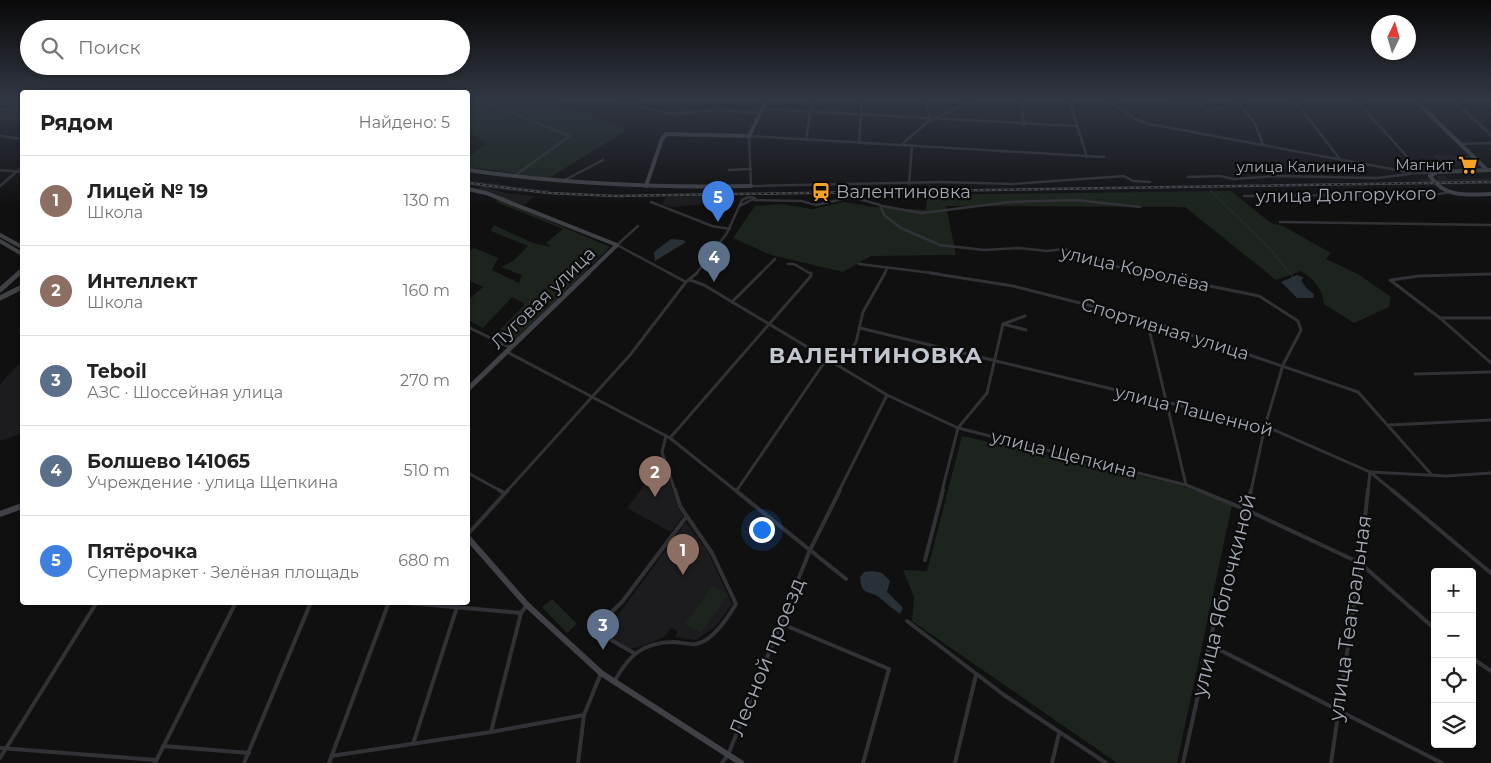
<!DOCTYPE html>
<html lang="ru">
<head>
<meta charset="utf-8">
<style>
	:root { --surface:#fff; --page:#f6f6f6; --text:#222; --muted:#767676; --line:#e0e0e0; --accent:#815c22 }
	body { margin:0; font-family:Montserrat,sans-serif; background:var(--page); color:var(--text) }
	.controls { position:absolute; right:15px; bottom:15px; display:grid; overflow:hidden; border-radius:5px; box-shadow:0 1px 4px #0004 }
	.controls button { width:45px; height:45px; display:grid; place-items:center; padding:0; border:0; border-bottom:1px solid var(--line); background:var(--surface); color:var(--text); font:25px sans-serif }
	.compass { position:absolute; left:1371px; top:15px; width:45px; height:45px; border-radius:50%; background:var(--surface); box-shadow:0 1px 4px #0004; rotate:5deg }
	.you { position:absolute; left:761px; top:529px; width:18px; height:18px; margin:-12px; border:4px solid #fff; border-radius:50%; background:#1a73e8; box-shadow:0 0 0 8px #1a73e833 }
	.badge { display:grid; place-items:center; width:32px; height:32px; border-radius:50%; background:var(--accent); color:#fff; font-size:16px; font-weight:700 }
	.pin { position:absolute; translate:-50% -41px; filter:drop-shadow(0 1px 2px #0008) }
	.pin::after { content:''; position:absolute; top:26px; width:18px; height:15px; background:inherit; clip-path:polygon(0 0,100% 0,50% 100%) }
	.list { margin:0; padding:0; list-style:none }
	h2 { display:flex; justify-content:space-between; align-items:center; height:65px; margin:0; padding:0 20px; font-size:21px }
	h2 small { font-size:16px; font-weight:400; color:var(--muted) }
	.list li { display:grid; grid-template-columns:32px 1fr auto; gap:15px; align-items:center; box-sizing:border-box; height:90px; padding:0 20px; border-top:1px solid var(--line) }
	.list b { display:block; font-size:19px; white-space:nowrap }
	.list p { margin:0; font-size:16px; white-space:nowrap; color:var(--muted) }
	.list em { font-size:16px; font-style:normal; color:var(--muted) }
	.icon { flex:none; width:28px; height:28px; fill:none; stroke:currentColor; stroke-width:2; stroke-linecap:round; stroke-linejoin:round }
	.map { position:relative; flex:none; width:1491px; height:763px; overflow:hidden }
	.search { position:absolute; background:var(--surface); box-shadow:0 1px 4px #0004; left:20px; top:20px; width:450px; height:55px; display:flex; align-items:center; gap:12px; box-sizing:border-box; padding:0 18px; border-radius:28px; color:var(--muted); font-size:19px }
	.panel { position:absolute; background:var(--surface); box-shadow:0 1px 4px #0004; left:20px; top:90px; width:450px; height:515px; border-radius:5px }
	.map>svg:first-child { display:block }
	.built { fill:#1c1c1e }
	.green { fill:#1c241d }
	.water { fill:#283137 }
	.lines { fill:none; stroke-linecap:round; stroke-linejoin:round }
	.stream { stroke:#283137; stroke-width:1 }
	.street-far2 { stroke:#313236; stroke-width:2.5 }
	.street-far1 { stroke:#313236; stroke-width:3 }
	.street { stroke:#313236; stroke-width:4 }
	.secondary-far2 { stroke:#3f4146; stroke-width:4 }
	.secondary-far1 { stroke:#3f4146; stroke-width:5 }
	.secondary { stroke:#3f4146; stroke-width:6 }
	.rail-casing { stroke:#484a4f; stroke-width:2.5 }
	.rail { stroke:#0b0b0c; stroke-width:1; stroke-dasharray:3; stroke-linecap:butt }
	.labels { text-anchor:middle; stroke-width:4.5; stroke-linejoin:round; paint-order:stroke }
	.far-poi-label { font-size:15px; fill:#a1a7b3; stroke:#0b0b0c; text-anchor:end }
	.far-street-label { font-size:15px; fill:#a1a7b3; stroke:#0b0b0c }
	.poi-label { font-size:18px; fill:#a1a7b3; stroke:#0b0b0c; text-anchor:start }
	.street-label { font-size:18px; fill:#a1a7b3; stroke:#0b0b0c }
	.near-street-label { font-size:21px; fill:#a1a7b3; stroke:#0b0b0c }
	.district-label { font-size:22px; font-weight:bold; letter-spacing:1px; fill:#c2c6cf; stroke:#0b0b0c }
</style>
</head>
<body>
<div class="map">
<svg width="1491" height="763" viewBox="0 0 1491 763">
	<rect width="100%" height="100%" fill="#101011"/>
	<g class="built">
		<path d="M 0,102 L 22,103 L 22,121 L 0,121 Z"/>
		<path d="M 1433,155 L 1472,156 L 1481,166 L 1442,165 Z"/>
		<path d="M 1436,176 L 1445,176 L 1448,179 L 1491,178 L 1491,184 L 1424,185 L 1420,179 L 1438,179 Z"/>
		<path d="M 468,180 L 523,188 L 550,190 L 549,193 L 522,190 L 521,192 L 488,188 L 505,193 L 534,196 L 524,205 L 476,190 L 481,187 L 468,184 Z"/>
		<path d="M 718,196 L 718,203 L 671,207 L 662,204 L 666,197 Z"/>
		<path d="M 22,361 L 22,433 L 0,441 L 0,384 Z"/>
		<path d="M 663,461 L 678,508 L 683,516 L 671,532 L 627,508 Z"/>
		<path d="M 686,522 L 708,552 L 732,604 L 716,626 L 696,640 L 675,637 L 678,631 L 671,628 L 664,637 L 636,648 L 629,648 L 605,633 Z"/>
	</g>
	<g class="green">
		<path d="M 468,100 L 549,100 L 627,130 L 549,178 L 468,167 L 468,157 L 487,143 L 468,132 Z"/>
		<path d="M 1231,191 L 1271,223 L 1283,226 L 1331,253 L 1326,259 L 1358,274 L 1391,297 L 1389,307 L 1354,323 L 1324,304 C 1323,290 1314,278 1301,271 L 1276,280 L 1185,207 L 946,206 L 956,255 L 871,256 L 843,272 L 771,255 L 733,238 L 755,206 L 782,204 L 812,209 L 844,202 L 873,207 L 926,210 L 927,195 Z"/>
		<path d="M 498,199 L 610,247 L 515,340 L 498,332 L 525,304 L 512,297 L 483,328 L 468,320 L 468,300 L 483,287 L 468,280 L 468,252 L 474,248 L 498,258 L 492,270 L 519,283 L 522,275 L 501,267 L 513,261 L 528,246 L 491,231 L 494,225 L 533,243 L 551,247 L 546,243 L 563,229 L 496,202 Z"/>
		<path d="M 962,436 L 1180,485 L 1232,505 L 1177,763 L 1117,763 L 912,621 L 914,597 L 903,570 L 927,571 Z"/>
		<path d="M 712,585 L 728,594 L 701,633 L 685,624 Z"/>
		<path d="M 552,599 L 577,624 L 567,633 L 542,607 Z"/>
	</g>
	<g class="water">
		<path d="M 671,239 L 683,240 L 686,242 L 655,261 L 654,252 Z"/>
		<path d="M 1297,275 L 1304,278 L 1301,280 L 1306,288 L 1314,294 L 1313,298 L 1297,298 L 1281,282 Z"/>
		<path d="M 873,571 L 882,573 L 890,581 L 887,592 L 903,608 L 900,614 C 893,609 887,604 880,598 C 869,589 861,597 860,577 L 864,572 Z"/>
	</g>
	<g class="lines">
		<path class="stream" d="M 1210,190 L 1271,250 L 1294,278"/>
		<g class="street-far2">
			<path d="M 18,100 L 22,101"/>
			<path d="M 479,100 L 570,136 L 514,176"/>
			<path d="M 614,100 L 671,114 L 717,110 L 761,113"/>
			<path d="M 926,100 L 929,117"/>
			<path d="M 1018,100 L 1022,107 L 1024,125"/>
			<path d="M 1069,100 L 1087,157"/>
			<path d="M 1108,100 L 1135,119 L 1149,124 L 1413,173 L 1432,173"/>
			<path d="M 1236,100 L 1255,123 L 1263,145"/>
			<path d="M 1294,100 L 1339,158"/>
			<path d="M 1356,100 L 1421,172"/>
			<path d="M 1453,100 L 1491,135"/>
			<path d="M 1175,104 L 1195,101 L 1209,111 L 1239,104"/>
			<path d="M 763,109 L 1077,126"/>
			<path d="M 0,136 L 22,139"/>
			<path d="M 806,140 L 812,100"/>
			<path d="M 859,143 L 862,100"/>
			<path d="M 1460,144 L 1491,143"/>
			<path d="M 901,145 L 930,120 L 976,100"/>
			<path d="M 1104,157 L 749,136 L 751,186 L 942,182 L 1013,184 L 1124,176 L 1133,181 L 1150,182"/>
			<path d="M 0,170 L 22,172"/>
			<path d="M 729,170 L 751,169"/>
			<path d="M 1188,177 L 1220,176 L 1234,179 L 1275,176 L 1377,178 L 1410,174"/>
			<path d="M 563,181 L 603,160"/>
			<path d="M 909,184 L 912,146"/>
			<path d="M 0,186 L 22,167"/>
			<path d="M 1244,196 L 1440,194 L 1449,192"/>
			<path d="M 754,200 L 801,201 L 816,205 L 852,197 L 880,205 L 884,215 L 901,228 L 940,245 L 984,250 L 1019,248 L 1047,251 L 1064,249 L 1119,267 L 1152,274"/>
			<path d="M 651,202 L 712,226 L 730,229"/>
			<path d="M 882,206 L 922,213 L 1010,202 L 1075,200 L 1140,207"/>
			<path d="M 1280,222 L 1491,225"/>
			<path d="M 638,226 L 617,245 L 671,274"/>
			<path d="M 788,264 L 794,264 L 811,274"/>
			<path d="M 859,264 L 940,274"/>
			<path d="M 696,274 L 727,233 L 742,200 L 749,197 L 755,198 L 740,206"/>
			<path d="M 760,274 L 775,259"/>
			<path d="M 884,274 L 888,267"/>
		</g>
		<g class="street-far1">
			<path d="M 669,273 L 686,282"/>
			<path d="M 930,273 L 1013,286 L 1147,320 L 1358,392 L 1431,474"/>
			<path d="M 1146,273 L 1259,296 L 1298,321 L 1301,330 L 1283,365 L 1265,426 L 1251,491"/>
			<path d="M 690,280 L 704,285 L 887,395 L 958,428 L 1186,485 L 1201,491"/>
			<path d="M 1390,280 L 1440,318 L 1491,363"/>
			<path d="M 1391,280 L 1419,276 L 1491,274"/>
			<path d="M 732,302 L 761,273"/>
			<path d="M 1440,318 L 1491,318"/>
			<path d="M 1147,320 L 1186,485"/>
			<path d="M 1003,324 L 1025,316"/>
			<path d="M 468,327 L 511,348"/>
			<path d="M 860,328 L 1265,426 L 1370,472 L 1393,491"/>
			<path d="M 507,352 L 670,438 L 736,491"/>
			<path d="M 1415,374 L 1491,372"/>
			<path d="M 1389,425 L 1491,420"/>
			<path d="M 666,436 L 662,452 L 675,491"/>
			<path d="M 670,438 L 811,276 L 811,273"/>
			<path d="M 468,473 L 501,491"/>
			<path d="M 737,490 L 826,360 L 832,355 L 851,350 L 856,342 L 863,312 L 885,273"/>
			<path d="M 507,491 L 630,355 L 686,282 L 697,273"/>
			<path d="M 839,491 L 887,395"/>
			<path d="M 942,491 L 958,428 L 987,393 L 1003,324 L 1026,330"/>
			<path d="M 1368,491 L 1370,472 L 1446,476 L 1491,473"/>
		</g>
		<g class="street">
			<path d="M 499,490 L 504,493"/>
			<path d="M 735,490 L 846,579"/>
			<path d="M 1198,490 L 1247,510 L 1360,563 L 1435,629"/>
			<path d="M 1392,490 L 1491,573"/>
			<path d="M 468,534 L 508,490"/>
			<path d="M 925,560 L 943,490"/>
			<path d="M 397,602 L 521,613"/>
			<path d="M 907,621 L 1004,695 L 1106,763"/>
			<path d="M 782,624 L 889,669 L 863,763"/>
			<path d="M 1210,645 L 1442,763"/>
			<path d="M 634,653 L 601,634 L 600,623 L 622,602 L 687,516"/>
			<path d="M 1472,658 L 1491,671"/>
			<path d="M 614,682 C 628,656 643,642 673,642 C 680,642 690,645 696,644 C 713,641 728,617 736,604 L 712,553 L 680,506 L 675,490"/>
			<path d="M 491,732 L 521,613 L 527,605"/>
			<path d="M 413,744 L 457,607"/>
			<path d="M 163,746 L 249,753"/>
			<path d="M 0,748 L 156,760"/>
			<path d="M 331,756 L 491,732 L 584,715"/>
			<path d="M 0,758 L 97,602"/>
			<path d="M 155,763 L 236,602"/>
			<path d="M 244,763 L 311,602"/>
			<path d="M 329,763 L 389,602"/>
			<path d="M 578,763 L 584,715 L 601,673"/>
			<path d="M 722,763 L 728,755 L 810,550 L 840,490"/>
			<path d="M 955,763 L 976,675"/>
			<path d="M 1052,763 L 1059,734"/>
			<path d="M 1183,763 L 1217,610 L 1251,490"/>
			<path d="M 1331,763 L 1360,563 L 1368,490"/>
		</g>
		<g class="secondary-far2">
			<path d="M 1415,100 L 1487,170"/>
			<path d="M 468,170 C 562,184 656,188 751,186"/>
			<path d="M 1491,170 L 1437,172 L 1430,176 C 1444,198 1468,195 1491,194"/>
			<path d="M 646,186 L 662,139 L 666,134 L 749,136 L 767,100"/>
			<path d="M 468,189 L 486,193 L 617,245 L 587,274"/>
			<path d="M 0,235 L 22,247"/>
			<path d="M 0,241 L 22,254"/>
			<path d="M 18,274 L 22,270"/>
		</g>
		<g class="secondary-far1">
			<path d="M 0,290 L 19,273"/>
			<path d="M 0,298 L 22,287"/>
			<path d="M 468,389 L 588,273"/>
		</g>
		<g class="secondary">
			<path d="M 0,514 L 22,506"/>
			<path d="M 468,538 L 527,605 L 601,673 L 741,763"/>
		</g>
		<g class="rail-casing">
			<g id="rail">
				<path d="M 0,109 L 22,111"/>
				<path d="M 468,183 L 549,193 L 615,196 L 1491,182"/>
			</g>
		</g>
		<use href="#rail" class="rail"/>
	</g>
	<linearGradient id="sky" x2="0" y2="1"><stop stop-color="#090909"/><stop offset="0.48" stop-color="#313743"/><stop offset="1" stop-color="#313743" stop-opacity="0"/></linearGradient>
	<rect width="1491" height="207" fill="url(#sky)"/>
	<defs>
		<g id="supermarket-bare" transform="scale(1.5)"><path d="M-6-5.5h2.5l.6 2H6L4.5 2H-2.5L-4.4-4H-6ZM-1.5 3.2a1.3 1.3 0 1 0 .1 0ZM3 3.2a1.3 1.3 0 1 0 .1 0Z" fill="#f6a323" stroke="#0b0b0c" stroke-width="2.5" paint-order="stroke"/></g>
		<g id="station-bare" transform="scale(1.5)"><path d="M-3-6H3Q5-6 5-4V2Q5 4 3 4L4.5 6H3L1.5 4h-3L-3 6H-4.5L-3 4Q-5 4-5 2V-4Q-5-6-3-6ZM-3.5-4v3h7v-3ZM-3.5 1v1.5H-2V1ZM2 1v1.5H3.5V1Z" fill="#f6a323" stroke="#0b0b0c" stroke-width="2.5" paint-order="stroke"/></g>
	</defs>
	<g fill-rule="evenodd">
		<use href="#supermarket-bare" x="1468" y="165"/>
		<use href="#station-bare" x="821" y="192"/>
	</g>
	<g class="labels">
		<g class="far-poi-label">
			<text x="1453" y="170">Магнит</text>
		</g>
		<g class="far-street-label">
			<text x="1301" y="172">улица Калинина</text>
		</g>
		<g class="poi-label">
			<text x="836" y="198">Валентиновка</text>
		</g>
		<g class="street-label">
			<text transform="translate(1346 195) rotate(-1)" y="6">улица Долгорукого</text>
			<text transform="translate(1135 269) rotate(13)" y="6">улица Королёва</text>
			<text transform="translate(543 298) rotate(-44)" y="6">Луговая улица</text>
			<text transform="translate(1165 329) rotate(17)" y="6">Спортивная улица</text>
			<text transform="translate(1194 411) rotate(14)" y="6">улица Пашенной</text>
			<text transform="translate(1064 454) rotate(14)" y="6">улица Щепкина</text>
		</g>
		<g class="near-street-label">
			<text transform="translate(1224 595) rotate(-76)" y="7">улица Яблочкиной</text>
			<text transform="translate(1350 618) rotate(-82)" y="7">улица Театральная</text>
			<text transform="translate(767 657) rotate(-68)" y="7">Лесной проезд</text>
		</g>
		<g class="district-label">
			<text x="876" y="363">ВАЛЕНТИНОВКА</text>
		</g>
	</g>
</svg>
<div class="controls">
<button>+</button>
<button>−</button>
<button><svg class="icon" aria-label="locate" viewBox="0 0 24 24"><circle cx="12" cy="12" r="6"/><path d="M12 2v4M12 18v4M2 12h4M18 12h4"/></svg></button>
<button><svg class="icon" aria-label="layers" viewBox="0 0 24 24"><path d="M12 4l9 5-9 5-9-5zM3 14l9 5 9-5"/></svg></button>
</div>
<svg class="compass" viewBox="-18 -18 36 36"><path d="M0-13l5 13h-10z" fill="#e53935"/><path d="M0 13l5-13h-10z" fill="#767676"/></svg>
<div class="you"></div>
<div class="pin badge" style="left:683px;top:575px;background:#8d6e63">1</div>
<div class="pin badge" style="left:655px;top:497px;background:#8d6e63">2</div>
<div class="pin badge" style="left:603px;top:650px;background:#5c6f8a">3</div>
<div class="pin badge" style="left:714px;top:282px;background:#5c6f8a">4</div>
<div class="pin badge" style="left:718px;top:222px;background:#3f7fe0">5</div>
<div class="search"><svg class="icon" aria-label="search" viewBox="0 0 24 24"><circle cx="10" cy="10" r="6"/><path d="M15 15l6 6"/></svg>Поиск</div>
<section class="panel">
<h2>Рядом<small>Найдено: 5</small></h2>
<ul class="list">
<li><span class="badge" style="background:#8d6e63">1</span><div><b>Лицей № 19</b><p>Школа</p></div><em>130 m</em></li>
<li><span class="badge" style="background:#8d6e63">2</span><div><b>Интеллект</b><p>Школа</p></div><em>160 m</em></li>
<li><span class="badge" style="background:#5c6f8a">3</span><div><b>Teboil</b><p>АЗС · Шоссейная улица</p></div><em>270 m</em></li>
<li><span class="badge" style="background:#5c6f8a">4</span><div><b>Болшево 141065</b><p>Учреждение · улица Щепкина</p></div><em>510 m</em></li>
<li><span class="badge" style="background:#3f7fe0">5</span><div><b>Пятёрочка</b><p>Супермаркет · Зелёная площадь</p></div><em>680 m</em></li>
</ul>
</section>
</div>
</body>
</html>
